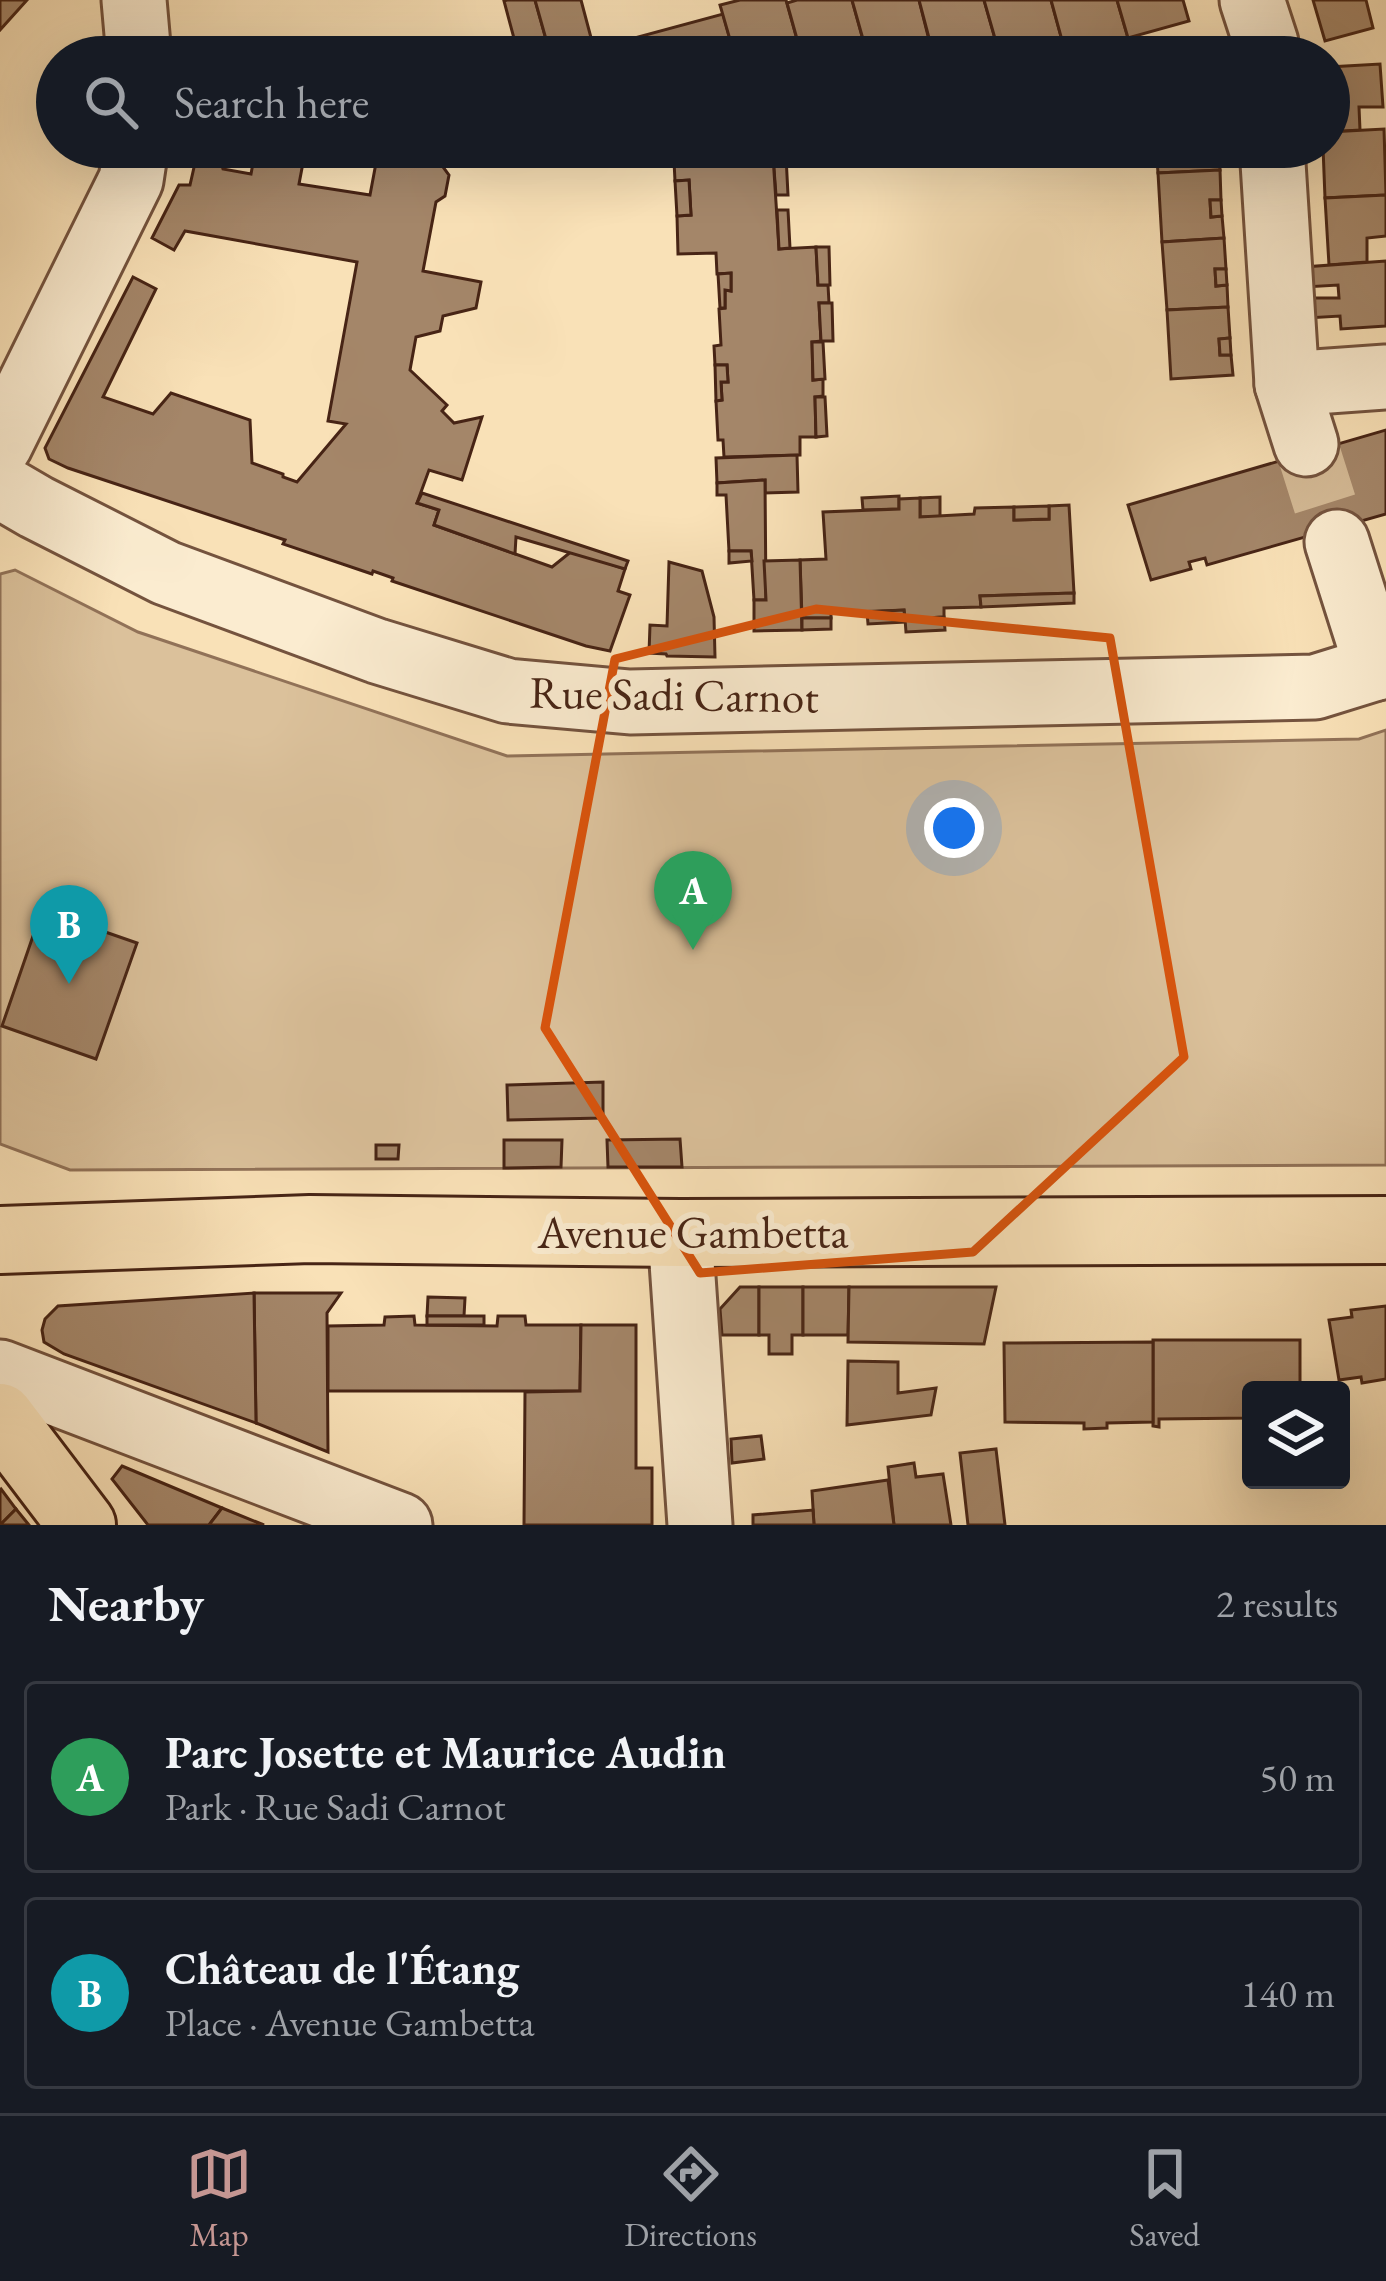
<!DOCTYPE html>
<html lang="en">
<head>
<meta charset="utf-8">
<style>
	:root { --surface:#171b24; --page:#242831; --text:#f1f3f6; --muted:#9ea1a6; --line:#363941; --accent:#c59692 }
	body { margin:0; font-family:"EB Garamond",serif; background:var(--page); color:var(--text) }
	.controls { position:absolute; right:36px; bottom:36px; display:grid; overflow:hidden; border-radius:12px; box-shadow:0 12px 48px #0002 }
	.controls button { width:108px; height:108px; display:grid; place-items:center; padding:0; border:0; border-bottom:3px solid var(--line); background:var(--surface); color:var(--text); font:60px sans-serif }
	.you { position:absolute; left:954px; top:828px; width:42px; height:42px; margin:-30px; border:9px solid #fff; border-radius:50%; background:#1a73e8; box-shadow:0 0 0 18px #1a73e833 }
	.badge { display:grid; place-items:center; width:78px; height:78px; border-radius:50%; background:var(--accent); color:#fff; font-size:39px; font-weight:700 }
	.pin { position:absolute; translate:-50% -99px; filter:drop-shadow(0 3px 6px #0008) }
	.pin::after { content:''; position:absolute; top:63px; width:42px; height:36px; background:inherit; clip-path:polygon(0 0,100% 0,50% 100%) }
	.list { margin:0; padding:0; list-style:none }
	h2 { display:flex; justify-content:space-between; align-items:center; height:156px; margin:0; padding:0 48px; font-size:51px }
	h2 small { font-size:39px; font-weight:400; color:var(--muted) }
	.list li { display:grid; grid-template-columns:78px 1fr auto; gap:36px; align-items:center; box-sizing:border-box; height:192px; margin:0 24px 24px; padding:0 24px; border:3px solid var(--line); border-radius:12px }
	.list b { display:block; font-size:45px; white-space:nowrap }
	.list p { margin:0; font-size:39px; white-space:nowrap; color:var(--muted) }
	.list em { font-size:39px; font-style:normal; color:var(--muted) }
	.icon { flex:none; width:66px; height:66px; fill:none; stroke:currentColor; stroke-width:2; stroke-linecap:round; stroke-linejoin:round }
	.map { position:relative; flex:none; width:1386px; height:1525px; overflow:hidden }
	.search { position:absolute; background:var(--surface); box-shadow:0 12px 48px #0002; left:36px; right:36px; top:36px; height:132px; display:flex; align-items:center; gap:30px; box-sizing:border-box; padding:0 42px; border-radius:66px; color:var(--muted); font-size:45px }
	.sheet { height:588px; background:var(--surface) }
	nav { display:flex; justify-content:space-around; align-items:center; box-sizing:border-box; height:168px; border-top:3px solid var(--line); background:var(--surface); font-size:33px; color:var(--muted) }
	nav a { display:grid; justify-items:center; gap:6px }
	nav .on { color:var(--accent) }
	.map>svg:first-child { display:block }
	.green { fill:#dbc19b; stroke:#917258; stroke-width:3 }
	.building { fill:#a48669; stroke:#472415; stroke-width:3 }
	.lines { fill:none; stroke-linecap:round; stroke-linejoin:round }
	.minor-tunnel { stroke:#d5bb97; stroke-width:63; stroke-dasharray:63 32; stroke-linecap:butt }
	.minor-casing { stroke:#74533e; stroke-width:69 }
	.major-casing { stroke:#472415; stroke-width:72 }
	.minor { stroke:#fbecd0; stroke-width:63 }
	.major { stroke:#f9e1b7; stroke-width:66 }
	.marked { fill:none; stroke:#d8540d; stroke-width:9; stroke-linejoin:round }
	.labels { text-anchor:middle; stroke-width:12; stroke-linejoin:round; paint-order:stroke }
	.street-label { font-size:45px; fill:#472415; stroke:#fbecd0 }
</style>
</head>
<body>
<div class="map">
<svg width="1386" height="1525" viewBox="0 0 1386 1525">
	<rect width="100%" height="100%" fill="#f9e1b7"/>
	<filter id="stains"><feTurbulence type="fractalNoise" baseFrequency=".00167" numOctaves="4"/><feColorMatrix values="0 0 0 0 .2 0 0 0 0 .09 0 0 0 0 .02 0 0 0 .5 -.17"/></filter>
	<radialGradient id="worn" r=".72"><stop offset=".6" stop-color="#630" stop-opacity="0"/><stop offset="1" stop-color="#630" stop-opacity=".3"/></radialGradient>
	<path class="green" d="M 15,570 L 138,632 L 507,756 L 1359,739 L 1386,730 L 1386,1165 L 70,1170 L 0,1144 L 0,574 Z"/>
	<g class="building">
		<path d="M 0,0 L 27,0 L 0,30 Z"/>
		<path d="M 507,0 L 535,0 L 551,57 L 519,57 L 504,1 Z"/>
		<path d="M 535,0 L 581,0 L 594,49 L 723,14 L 735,57 L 551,57 Z"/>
		<path d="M 740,0 L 786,0 L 800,50 L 773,57 L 735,57 L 720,5 Z"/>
		<path d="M 797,0 L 852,0 L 865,47 L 827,57 L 802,57 L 787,3 Z"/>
		<path d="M 852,0 L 919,0 L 930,44 L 884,57 L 868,57 Z"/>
		<path d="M 919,0 L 984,0 L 996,42 L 934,57 Z"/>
		<path d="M 984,0 L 1051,0 L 1062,40 L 1000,56 Z"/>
		<path d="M 1051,0 L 1117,0 L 1128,38 L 1066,55 Z"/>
		<path d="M 1117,0 L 1183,0 L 1189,21 L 1128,38 Z"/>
		<path d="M 1313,0 L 1366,0 L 1373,28 L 1325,41 Z"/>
		<path d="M 1380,64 L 1383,107 L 1359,107 L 1360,130 L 1329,132 L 1329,67 Z"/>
		<path d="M 1384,129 L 1386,195 L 1325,198 L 1323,147 L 1329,147 L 1329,132 Z"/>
		<path d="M 256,147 L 306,147 L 299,184 L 370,195 L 379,147 L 447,147 L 443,167 L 449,175 L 445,196 L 436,202 L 423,271 L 481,282 L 476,308 L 443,316 L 440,331 L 416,337 L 410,370 L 447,405 L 442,411 L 454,423 L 482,417 L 462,480 L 429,470 L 417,503 L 439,510 L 434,525 L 552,567 L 572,551 L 625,569 L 618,591 L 630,595 L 610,651 L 586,646 L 392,581 L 393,578 L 373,571 L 372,574 L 283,544 L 285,540 L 68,468 L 49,459 L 45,448 L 133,277 L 156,289 L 103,397 L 153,414 L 171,393 L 250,420 L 252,463 L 283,474 L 283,477 L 297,482 L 346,424 L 328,421 L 357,262 L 185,231 L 174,250 L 152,238 L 179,185 L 190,185 L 195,163 L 199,159 L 221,162 L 223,169 L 251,174 Z"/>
		<path d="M 1156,147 L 1218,147 L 1220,170 L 1158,173 Z"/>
		<path d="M 773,156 L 786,156 L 788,195 L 776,195 Z"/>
		<path d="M 773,156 L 779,249 L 816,247 L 818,285 L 828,285 L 829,303 L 819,303 L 821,341 L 812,342 L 813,380 L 823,379 L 823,396 L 815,397 L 816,437 L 800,437 L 800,455 L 724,457 L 723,440 L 718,440 L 716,401 L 722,400 L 721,382 L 728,382 L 727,365 L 715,365 L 714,346 L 721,345 L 719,309 L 725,308 L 725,290 L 731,291 L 731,273 L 717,274 L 716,253 L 678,254 L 677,216 L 691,215 L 689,180 L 675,181 L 674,161 Z"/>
		<path d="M 1220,170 L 1221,200 L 1210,200 L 1211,217 L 1222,216 L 1224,238 L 1162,242 L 1158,173 Z"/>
		<path d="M 689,180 L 691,215 L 677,216 L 675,181 Z"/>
		<path d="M 1386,195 L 1386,236 L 1367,238 L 1367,262 L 1329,265 L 1325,198 Z"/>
		<path d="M 1210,200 L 1221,200 L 1222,216 L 1211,217 Z"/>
		<path d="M 777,210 L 788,210 L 790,248 L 779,249 Z"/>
		<path d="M 1224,238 L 1226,269 L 1215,269 L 1216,286 L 1227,285 L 1228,307 L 1167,310 L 1162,242 Z"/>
		<path d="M 816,247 L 829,247 L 830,285 L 818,285 Z"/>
		<path d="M 1386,261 L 1386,326 L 1341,329 L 1340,316 L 1307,318 L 1306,298 L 1339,298 L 1338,285 L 1305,287 L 1304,267 Z"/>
		<path d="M 1215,269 L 1226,269 L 1227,285 L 1216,286 Z"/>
		<path d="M 731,273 L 731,291 L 725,290 L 725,308 L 720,308 L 718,274 Z"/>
		<path d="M 819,303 L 832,303 L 833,341 L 821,341 Z"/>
		<path d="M 1228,307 L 1230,338 L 1219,339 L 1220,355 L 1231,355 L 1233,375 L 1171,379 L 1167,310 Z"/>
		<path d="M 1230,338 L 1231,355 L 1220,355 L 1219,339 Z"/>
		<path d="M 812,342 L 823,342 L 825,379 L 813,380 Z"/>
		<path d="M 715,365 L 727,365 L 728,382 L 721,382 L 722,400 L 716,401 Z"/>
		<path d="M 815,397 L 825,397 L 827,436 L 816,437 Z"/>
		<path d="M 1386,430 L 1386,514 L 1207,565 L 1205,558 L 1189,562 L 1191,569 L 1151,580 L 1128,505 Z"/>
		<path d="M 797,455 L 798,492 L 765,493 L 765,480 L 717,483 L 716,458 Z"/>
		<path d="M 765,480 L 766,600 L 754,600 L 751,551 L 729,551 L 726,495 L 717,495 L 717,483 Z"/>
		<path d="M 422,493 L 628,561 L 625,569 L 516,537 L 515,554 L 434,525 L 439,510 L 417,503 Z"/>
		<path d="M 899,496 L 899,509 L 863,510 L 862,498 Z"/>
		<path d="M 940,497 L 940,517 L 920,517 L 920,498 Z"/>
		<path d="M 920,498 L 920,517 L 974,514 L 975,508 L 1014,507 L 1014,520 L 1049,519 L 1049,506 L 1069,505 L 1074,593 L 980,596 L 981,607 L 944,608 L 944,617 L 905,619 L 904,610 L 831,613 L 831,618 L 802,618 L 800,560 L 826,559 L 823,512 L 899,509 L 899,499 Z"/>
		<path d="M 1049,506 L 1049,519 L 1014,520 L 1014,507 Z"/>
		<path d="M 729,551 L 751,551 L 752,561 L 729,563 Z"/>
		<path d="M 800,560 L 802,630 L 754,631 L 754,600 L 766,600 L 764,561 Z"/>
		<path d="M 669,562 L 702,571 L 714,617 L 715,657 L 667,656 L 666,654 L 649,653 L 650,625 L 667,626 Z"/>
		<path d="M 1074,593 L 1074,603 L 981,607 L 980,596 Z"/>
		<path d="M 904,610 L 905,622 L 868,624 L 867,612 Z"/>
		<path d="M 944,617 L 945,630 L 906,632 L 905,619 Z"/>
		<path d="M 802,618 L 831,618 L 831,629 L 802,630 Z"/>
		<path d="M 42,910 L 137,943 L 96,1059 L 2,1026 Z"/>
		<path d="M 603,1082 L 603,1118 L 508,1120 L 507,1085 Z"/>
		<path d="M 680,1139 L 682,1167 L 608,1167 L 607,1140 Z"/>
		<path d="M 504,1140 L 562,1140 L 561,1167 L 504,1168 Z"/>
		<path d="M 376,1145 L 399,1145 L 398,1159 L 376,1159 Z"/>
		<path d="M 740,1287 L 759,1287 L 759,1335 L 722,1335 L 720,1309 Z"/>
		<path d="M 759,1287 L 803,1287 L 803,1335 L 792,1335 L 792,1354 L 769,1354 L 769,1335 L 759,1335 Z"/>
		<path d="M 803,1287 L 849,1287 L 848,1335 L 803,1335 Z"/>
		<path d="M 849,1287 L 996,1287 L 984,1344 L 848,1342 Z"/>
		<path d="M 254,1293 L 341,1293 L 327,1313 L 328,1452 L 256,1423 Z"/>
		<path d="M 254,1293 L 256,1423 L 64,1354 L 44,1342 L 42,1330 L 45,1319 L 58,1306 Z"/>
		<path d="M 428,1297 L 465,1298 L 464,1316 L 427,1316 Z"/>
		<path d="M 1386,1306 L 1386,1379 L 1362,1383 L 1361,1377 L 1339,1380 L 1329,1320 L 1352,1317 L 1351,1310 Z"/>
		<path d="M 414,1316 L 415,1325 L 497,1326 L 498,1316 L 525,1316 L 526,1325 L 581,1325 L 580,1391 L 328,1391 L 328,1326 L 384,1325 L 385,1317 Z"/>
		<rect x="427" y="1316" width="57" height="9"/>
		<path d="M 581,1325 L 636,1325 L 636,1468 L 652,1468 L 652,1525 L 524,1525 L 525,1392 L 580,1391 Z"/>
		<path d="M 1153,1340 L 1300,1340 L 1300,1390 L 1251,1390 L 1251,1418 L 1159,1419 L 1159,1427 L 1153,1426 Z"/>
		<path d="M 1153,1342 L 1153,1422 L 1107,1423 L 1107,1428 L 1084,1429 L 1084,1423 L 1005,1422 L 1004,1343 Z"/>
		<path d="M 848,1361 L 898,1362 L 898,1393 L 936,1388 L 931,1415 L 847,1425 Z"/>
		<path d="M 761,1436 L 764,1459 L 732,1463 L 731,1439 Z"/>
		<path d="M 996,1449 L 1005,1525 L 968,1525 L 960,1453 Z"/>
		<path d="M 914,1463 L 916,1477 L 943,1474 L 951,1525 L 894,1525 L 888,1467 Z"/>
		<path d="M 122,1466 L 222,1508 L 209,1525 L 148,1525 L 112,1479 Z"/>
		<path d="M 888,1480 L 894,1525 L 814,1525 L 812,1491 Z"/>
		<path d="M 1,1489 L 16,1509 L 0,1525 L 0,1490 Z"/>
		<path d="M 222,1508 L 264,1525 L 209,1525 Z"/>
		<path d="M 16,1509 L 29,1525 L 0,1525 Z"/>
		<path d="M 813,1510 L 814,1525 L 753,1525 L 753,1515 Z"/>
	</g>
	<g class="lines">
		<path class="minor-tunnel" d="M 1306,444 L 1337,542"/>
		<g class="minor-casing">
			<g id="minor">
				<path d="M 134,0 L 139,57"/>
				<path d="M 1252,0 L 1266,43 L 1267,57"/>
				<path d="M 1272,147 L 1287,384 L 1306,444"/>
				<path d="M 1287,384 L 1386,377"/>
				<path d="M 0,445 L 131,180 L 136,147"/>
				<path d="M 0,486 L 36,507 L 166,573 L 377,651 L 508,691 L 630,702 L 1315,687 L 1386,665"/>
				<path d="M 1337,542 L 1377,668"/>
				<path d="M 680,1233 L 700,1525"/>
				<path d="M 0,1372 L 400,1525"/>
			</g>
		</g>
		<g class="major-casing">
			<g id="major">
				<path d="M 0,1240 L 310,1229 L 680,1233 L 1386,1230"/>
				<path d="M 0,1417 L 82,1525"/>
			</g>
		</g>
		<use href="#minor" class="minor"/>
		<use href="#major" class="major"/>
	</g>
	<path class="marked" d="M 816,609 L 1110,638 L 1184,1057 L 973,1252 L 700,1273 L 545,1028 L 615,659 Z"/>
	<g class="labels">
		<g class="street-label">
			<text transform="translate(674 694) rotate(1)" y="16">Rue Sadi Carnot</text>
			<text x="693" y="1248">Avenue Gambetta</text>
		</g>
	</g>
	<rect width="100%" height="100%" filter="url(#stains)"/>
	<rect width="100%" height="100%" fill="url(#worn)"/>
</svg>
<div class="controls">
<button><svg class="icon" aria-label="layers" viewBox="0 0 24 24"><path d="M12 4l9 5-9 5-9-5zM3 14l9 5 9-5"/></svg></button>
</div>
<div class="you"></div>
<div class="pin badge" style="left:693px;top:950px;background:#2e9e5b">A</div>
<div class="pin badge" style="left:69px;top:984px;background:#0f9aa8">B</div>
<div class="search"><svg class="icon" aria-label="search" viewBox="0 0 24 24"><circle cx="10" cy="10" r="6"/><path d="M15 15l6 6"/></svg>Search here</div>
</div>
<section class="sheet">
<h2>Nearby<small>2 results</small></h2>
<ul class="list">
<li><span class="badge" style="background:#2e9e5b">A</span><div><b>Parc Josette et Maurice Audin</b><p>Park · Rue Sadi Carnot</p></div><em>50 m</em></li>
<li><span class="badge" style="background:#0f9aa8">B</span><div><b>Château de l'Étang</b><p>Place · Avenue Gambetta</p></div><em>140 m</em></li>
</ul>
</section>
<nav>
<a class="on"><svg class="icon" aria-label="map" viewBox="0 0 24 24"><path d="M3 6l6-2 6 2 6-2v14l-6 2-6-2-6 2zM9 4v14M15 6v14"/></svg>Map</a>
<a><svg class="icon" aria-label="directions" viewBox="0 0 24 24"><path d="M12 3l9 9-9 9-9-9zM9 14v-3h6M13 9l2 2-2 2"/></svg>Directions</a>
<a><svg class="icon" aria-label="saved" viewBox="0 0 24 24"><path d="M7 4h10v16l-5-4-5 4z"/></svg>Saved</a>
</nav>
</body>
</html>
